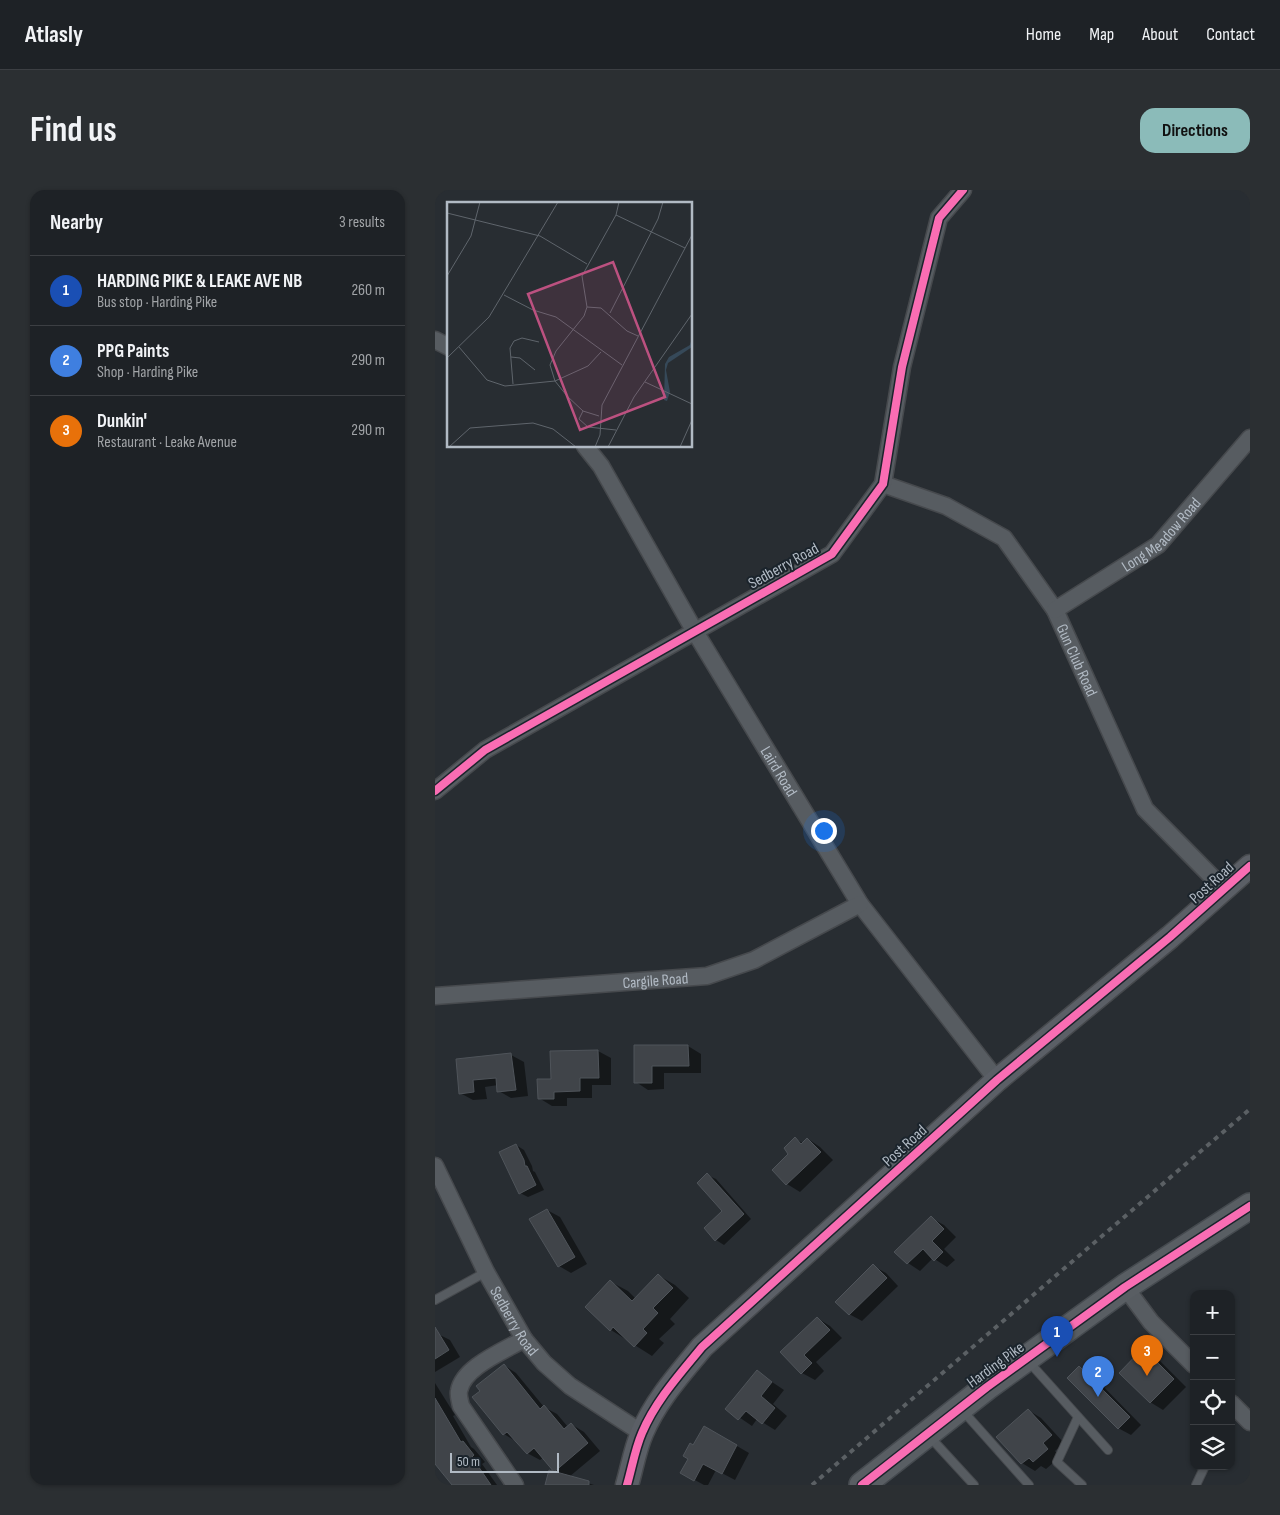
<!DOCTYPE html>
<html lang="en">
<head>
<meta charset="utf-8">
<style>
	:root { --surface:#1e2226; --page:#2b2f32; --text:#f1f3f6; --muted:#a1a4a7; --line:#3c3f43; --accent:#8bbbb9 }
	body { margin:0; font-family:"Sofia Sans Condensed",sans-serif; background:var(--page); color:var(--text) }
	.controls { position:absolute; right:15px; bottom:15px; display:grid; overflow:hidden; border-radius:10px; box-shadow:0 1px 4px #0004 }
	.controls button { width:45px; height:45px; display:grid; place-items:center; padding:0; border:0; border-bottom:1px solid var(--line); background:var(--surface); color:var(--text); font:25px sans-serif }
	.scale { position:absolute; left:15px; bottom:12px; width:109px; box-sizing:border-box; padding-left:5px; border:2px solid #b1bac4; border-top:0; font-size:14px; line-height:18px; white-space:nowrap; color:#b1bac4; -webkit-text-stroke:4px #1b242c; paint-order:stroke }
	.you { position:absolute; left:388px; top:640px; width:18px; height:18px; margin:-12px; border:4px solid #fff; border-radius:50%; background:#1a73e8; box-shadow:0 0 0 8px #1a73e833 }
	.badge { display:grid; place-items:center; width:32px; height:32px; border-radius:50%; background:var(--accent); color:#fff; font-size:16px; font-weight:700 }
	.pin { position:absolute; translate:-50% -41px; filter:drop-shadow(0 1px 2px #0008) }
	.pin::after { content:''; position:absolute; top:26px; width:18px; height:15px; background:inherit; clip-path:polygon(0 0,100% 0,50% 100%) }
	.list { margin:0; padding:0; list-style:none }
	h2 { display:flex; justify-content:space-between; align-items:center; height:65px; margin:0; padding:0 20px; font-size:21px }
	h2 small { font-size:16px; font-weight:400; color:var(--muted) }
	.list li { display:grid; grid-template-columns:32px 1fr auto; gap:15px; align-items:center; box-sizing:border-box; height:70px; padding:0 20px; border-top:1px solid var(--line) }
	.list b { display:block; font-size:19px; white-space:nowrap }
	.list p { margin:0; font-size:16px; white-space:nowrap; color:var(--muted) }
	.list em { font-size:16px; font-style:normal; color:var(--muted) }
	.icon { flex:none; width:28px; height:28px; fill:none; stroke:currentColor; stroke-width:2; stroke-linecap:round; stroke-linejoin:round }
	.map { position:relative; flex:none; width:815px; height:1295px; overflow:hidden; border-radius:15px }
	header { display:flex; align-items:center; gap:30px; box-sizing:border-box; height:70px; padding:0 25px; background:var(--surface); border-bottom:1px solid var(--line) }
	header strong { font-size:24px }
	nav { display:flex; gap:28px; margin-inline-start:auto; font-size:18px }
	.intro { display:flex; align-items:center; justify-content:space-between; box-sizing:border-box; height:120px; padding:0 30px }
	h1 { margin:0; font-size:35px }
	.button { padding:12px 22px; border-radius:15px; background:var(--accent); color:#111; font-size:18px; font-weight:700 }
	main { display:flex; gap:30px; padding:0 30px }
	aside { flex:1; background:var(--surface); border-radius:15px; box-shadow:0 1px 4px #0004 }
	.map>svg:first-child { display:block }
	.shadow { fill:#0007 }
	.building { fill:#404449; stroke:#4f545a }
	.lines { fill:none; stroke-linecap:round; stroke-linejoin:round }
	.lane-casing { stroke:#46494d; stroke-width:10 }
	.street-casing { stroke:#46494d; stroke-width:19 }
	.secondary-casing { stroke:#46494d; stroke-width:25 }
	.primary-casing { stroke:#454a4f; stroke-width:28 }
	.lane { stroke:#575c61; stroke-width:8 }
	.street { stroke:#575c61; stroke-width:16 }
	.secondary { stroke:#5b5f66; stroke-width:22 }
	.primary { stroke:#595e63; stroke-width:25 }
	.rail { stroke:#5b6064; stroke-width:4; stroke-dasharray:5 5; stroke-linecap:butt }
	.cycleway-casing { stroke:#1b242c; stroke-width:11 }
	.cycleway { stroke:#f96db3; stroke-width:8 }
	.labels { text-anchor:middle; stroke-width:4; stroke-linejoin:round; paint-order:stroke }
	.street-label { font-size:16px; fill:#b1bac4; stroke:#1b242c }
	.inset-road { fill:none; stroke:#5f656c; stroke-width:1 }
	.view { fill:#bc5180; fill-opacity:0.15; stroke:#bc5180; stroke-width:2.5 }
	.inset-edge { fill:none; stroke:#b1bac4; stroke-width:2.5 }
</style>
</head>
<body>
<header>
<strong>Atlasly</strong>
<nav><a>Home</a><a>Map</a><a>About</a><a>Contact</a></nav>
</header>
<div class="intro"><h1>Find us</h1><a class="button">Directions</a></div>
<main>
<aside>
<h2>Nearby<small>3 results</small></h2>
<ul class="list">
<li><span class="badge" style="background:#1a4fb4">1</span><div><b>HARDING PIKE &amp; LEAKE AVE NB</b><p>Bus stop · Harding Pike</p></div><em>260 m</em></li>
<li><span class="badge" style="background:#3f7fe0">2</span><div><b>PPG Paints</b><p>Shop · Harding Pike</p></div><em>290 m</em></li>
<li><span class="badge" style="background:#e8710a">3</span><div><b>Dunkin'</b><p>Restaurant · Leake Avenue</p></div><em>290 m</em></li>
</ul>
</aside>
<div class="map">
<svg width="815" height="1295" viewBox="0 0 815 1295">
	<rect width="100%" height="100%" fill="#282d32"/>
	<g class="shadow">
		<path d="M 253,856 L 266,864 L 266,883 L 229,883 L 229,899 L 213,900 L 201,892 L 200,857 Z"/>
		<path d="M 163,861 L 176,868 L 176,895 L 157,895 L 157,908 L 132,908 L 132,916 L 117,916 L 104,908 L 117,890 L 117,862 Z"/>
		<path d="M 76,865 L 89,872 L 93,906 L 76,908 L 64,901 L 63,895 L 50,897 L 52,909 L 38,910 L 25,903 L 22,870 Z"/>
		<path d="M 360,949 L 368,953 L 373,949 L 385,957 L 398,970 L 365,1002 L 352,994 L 338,980 L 355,964 Z"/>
		<path d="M 81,955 L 89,960 L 97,976 L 98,981 L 100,982 L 109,1000 L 93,1007 L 85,1003 Z"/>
		<path d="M 272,985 L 281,989 L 316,1029 L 289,1055 L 281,1050 L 288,1022 Z"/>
		<path d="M 112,1020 L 125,1027 L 152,1074 L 136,1083 L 124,1076 Z"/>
		<path d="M 496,1028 L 509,1035 L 521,1047 L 509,1059 L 520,1070 L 512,1077 L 498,1068 L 485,1081 L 473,1073 Z"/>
		<path d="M 438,1076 L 451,1083 L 463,1096 L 427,1131 L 414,1124 Z"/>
		<path d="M 223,1085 L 240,1095 L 254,1108 L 235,1129 L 240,1134 L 224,1149 L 229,1153 L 217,1166 L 176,1140 L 176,1092 L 193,1101 L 201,1109 Z"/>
		<path d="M 382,1128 L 395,1136 L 407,1148 L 381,1172 L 389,1181 L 380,1190 L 367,1183 L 347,1162 Z"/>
		<path d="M 3,1144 L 15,1150 L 25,1167 L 0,1182 L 0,1146 Z"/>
		<path d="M 709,1160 L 721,1167 L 751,1197 L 728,1220 L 715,1212 Z"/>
		<path d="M 69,1175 L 81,1183 L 109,1217 L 122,1224 L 133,1237 L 136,1234 L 149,1242 L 165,1261 L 134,1287 L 159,1295 L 111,1295 L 125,1284 L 120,1281 L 108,1268 L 105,1270 L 92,1263 L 82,1252 L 69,1244 L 39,1207 L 46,1201 Z"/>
		<path d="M 644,1178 L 657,1185 L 706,1235 L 696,1245 L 683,1238 Z"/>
		<path d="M 322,1182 L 349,1200 L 338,1214 L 352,1226 L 340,1240 L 322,1229 L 317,1236 L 292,1219 Z"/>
		<path d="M 0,1193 L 20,1225 L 18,1226 L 36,1257 L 39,1259 L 50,1272 L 47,1274 L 62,1295 L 18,1295 L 0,1273 Z"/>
		<path d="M 593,1220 L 606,1228 L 629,1253 L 620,1261 L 625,1267 L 611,1279 L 606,1276 L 600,1281 L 587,1273 L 563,1247 Z"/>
		<path d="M 302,1256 L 314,1263 L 300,1290 L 281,1280 L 273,1295 L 269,1295 L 247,1283 L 259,1257 Z"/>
	</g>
	<g class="building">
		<path d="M 199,855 L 253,855 L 254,876 L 217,876 L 217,893 L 199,893 Z"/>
		<path d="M 163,860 L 164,888 L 145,888 L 145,901 L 119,902 L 119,909 L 103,909 L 102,889 L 116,889 L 115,861 Z"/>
		<path d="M 76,863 L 81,900 L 62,902 L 61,888 L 38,890 L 39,902 L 24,904 L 21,869 Z"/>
		<path d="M 360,947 L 366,954 L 372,948 L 386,962 L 351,995 L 337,980 L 353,964 L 349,958 Z"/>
		<path d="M 81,954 L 89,970 L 90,976 L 92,976 L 101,995 L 84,1004 L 64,962 Z"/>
		<path d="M 272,983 L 309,1024 L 280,1051 L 269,1038 L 287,1021 L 262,993 Z"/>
		<path d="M 112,1019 L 140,1067 L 123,1077 L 94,1029 Z"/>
		<path d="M 496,1026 L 509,1039 L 497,1051 L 508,1062 L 499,1071 L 488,1059 L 472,1074 L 459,1062 Z"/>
		<path d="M 438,1074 L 452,1088 L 414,1125 L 400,1112 Z"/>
		<path d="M 223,1084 L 238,1098 L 218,1118 L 223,1123 L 208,1139 L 212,1143 L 199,1157 L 178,1137 L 175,1141 L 150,1117 L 175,1090 L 197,1111 Z"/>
		<path d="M 382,1127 L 395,1140 L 369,1165 L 377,1173 L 366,1184 L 345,1162 Z"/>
		<path d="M 0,1137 L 14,1160 L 0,1169 Z"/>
		<path d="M 708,1158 L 739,1189 L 715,1213 L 684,1183 Z"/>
		<path d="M 69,1174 L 105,1219 L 109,1215 L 129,1239 L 136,1233 L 153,1253 L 119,1282 L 99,1258 L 92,1264 L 72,1242 L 68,1245 L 37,1207 L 45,1201 L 41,1196 Z"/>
		<path d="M 644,1176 L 695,1227 L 683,1239 L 632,1188 Z"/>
		<path d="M 322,1180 L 337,1192 L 326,1206 L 340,1218 L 327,1234 L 311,1221 L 303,1230 L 290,1219 Z"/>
		<path d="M 0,1208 L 26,1252 L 28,1251 L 39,1265 L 37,1267 L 56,1295 L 17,1295 L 0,1274 Z"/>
		<path d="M 593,1219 L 617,1245 L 608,1253 L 613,1259 L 598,1272 L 594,1268 L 586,1274 L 561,1247 Z"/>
		<path d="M 269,1236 L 302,1255 L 287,1284 L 268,1274 L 259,1291 L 245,1283 L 253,1269 L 248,1266 L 255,1253 L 258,1255 Z"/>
		<path d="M 114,1280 L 154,1291 L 154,1295 L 110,1295 Z"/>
	</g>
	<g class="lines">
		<g class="lane-casing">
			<g id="lane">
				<path d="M 0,1110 L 51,1082"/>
				<path d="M 594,1172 L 673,1260"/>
				<path d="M 528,1221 L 594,1295"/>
				<path d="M 643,1227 L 622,1272 L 647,1295"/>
				<path d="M 495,1247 L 539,1295"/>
				<path d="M 761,1295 L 770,1276"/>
			</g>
		</g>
		<g class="street-casing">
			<g id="street">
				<path d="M 0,150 L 14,157"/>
				<path id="s1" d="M 150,256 L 166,276 L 259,440 L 425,714 L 562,890"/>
				<path id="s2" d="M 448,294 L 511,316 L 569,348 L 620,420 L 710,619 L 789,699"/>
				<path id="s3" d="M 620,420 L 723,355 L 815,248"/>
				<path d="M 0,601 L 50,560 L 397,364 L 448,294 L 467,177 L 504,28 L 528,0"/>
				<path id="s4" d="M 0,806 L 272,786 L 319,770 L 425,714"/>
				<path id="s5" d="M 0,976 L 51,1082 L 89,1149 L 109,1173 L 135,1196 L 207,1243"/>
				<path d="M 690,1097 L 716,1132 L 759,1175"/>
				<path d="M 796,1213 L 815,1232"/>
				<path d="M 80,1295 L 26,1216 C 25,1211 23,1206 24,1201 C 28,1177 69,1161 89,1149"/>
			</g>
		</g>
		<g class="secondary-casing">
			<path id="secondary" d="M 192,1295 C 197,1278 200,1259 207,1243 C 221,1210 245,1184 267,1157 L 562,890 L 735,747 L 815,676"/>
		</g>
		<g class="primary-casing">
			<path id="primary" d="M 427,1295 L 552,1197 L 690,1097 L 815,1016"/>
		</g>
		<use href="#lane" class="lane"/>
		<use href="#street" class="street"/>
		<use href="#secondary" class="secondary"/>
		<use href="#primary" class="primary"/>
		<path class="rail" d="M 377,1295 L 815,919"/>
		<g class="cycleway-casing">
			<g id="cycleway">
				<path d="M 0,601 L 50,560 L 397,364 L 448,294 L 467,177 L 504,28 L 528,0"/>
				<path d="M 192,1295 C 197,1278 200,1259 207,1243 C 221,1210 245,1184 267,1157 L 562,890 L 735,747 L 815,676"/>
				<path d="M 427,1295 L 552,1197 L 690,1097 L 815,1016"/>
			</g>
		</g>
		<use href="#cycleway" class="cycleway"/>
	</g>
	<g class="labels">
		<g class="street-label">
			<text dy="6" stroke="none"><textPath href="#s3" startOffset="131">Long Meadow Road</textPath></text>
			<text transform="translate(348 375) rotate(-29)" y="6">Sedberry Road</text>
			<text dy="6" stroke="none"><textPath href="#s2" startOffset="276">Gun Club Road</textPath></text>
			<text dy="6" stroke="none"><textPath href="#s1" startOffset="379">Laird Road</textPath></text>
			<text transform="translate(776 692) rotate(-42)" y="6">Post Road</text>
			<text dy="6" stroke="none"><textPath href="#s4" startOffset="221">Cargile Road</textPath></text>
			<text transform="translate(469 955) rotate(-42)" y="6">Post Road</text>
			<text dy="6" stroke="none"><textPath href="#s5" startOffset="174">Sedberry Road</textPath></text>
			<text transform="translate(560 1174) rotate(-36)" y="6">Harding Pike</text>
		</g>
	</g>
	<g transform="translate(12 12)">
		<rect width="245" height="245" fill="#282d32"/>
		<path d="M 245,136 L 245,145 L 221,161 L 219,168 L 223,190 L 220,199 L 217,198 L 218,162 L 222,155 L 243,143 Z" fill="#364959"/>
		<path class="inset-road" d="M 0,11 L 93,34 L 140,62M 169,13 L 238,46M 0,74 L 24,34 L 33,0M 57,93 L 86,108 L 109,115 L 175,163M 140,105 L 154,106 L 180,129 L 191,134M 163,111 L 211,17 L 216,0M 12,145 L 40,178 L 58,184 L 108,179 L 141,164 L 154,150M 64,155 L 73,156 L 88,168M 0,156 L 42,115 L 111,0M 198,180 L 245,202M 66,182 L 63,146 L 67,139 L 75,136 L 92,140M 136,209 L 132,217 L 141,225 L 169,228M 152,214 L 136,209 L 120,194 L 108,179 L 103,163 L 109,149 L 137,114 L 140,105 L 135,74 L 169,13 L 172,0M 2,245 L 23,226 L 86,221 L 106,227 L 129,245M 148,245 L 153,233 L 155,203 L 245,33M 161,245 L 187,195 L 245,112M 233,245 L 245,218"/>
		<path class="view" d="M 166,60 L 218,195 L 133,228 L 81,92 Z"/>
		<rect width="245" height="245" class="inset-edge"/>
	</g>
</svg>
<div class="controls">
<button>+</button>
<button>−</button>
<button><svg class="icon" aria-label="locate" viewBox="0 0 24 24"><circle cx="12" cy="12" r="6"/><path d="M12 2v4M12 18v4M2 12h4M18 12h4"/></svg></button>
<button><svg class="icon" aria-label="layers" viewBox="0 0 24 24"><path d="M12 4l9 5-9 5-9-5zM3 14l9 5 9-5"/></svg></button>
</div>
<div class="scale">50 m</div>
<div class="you"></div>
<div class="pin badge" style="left:622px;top:1167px;background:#1a4fb4">1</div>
<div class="pin badge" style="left:663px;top:1207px;background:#3f7fe0">2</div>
<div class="pin badge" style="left:712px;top:1186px;background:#e8710a">3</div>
</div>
</main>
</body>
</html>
